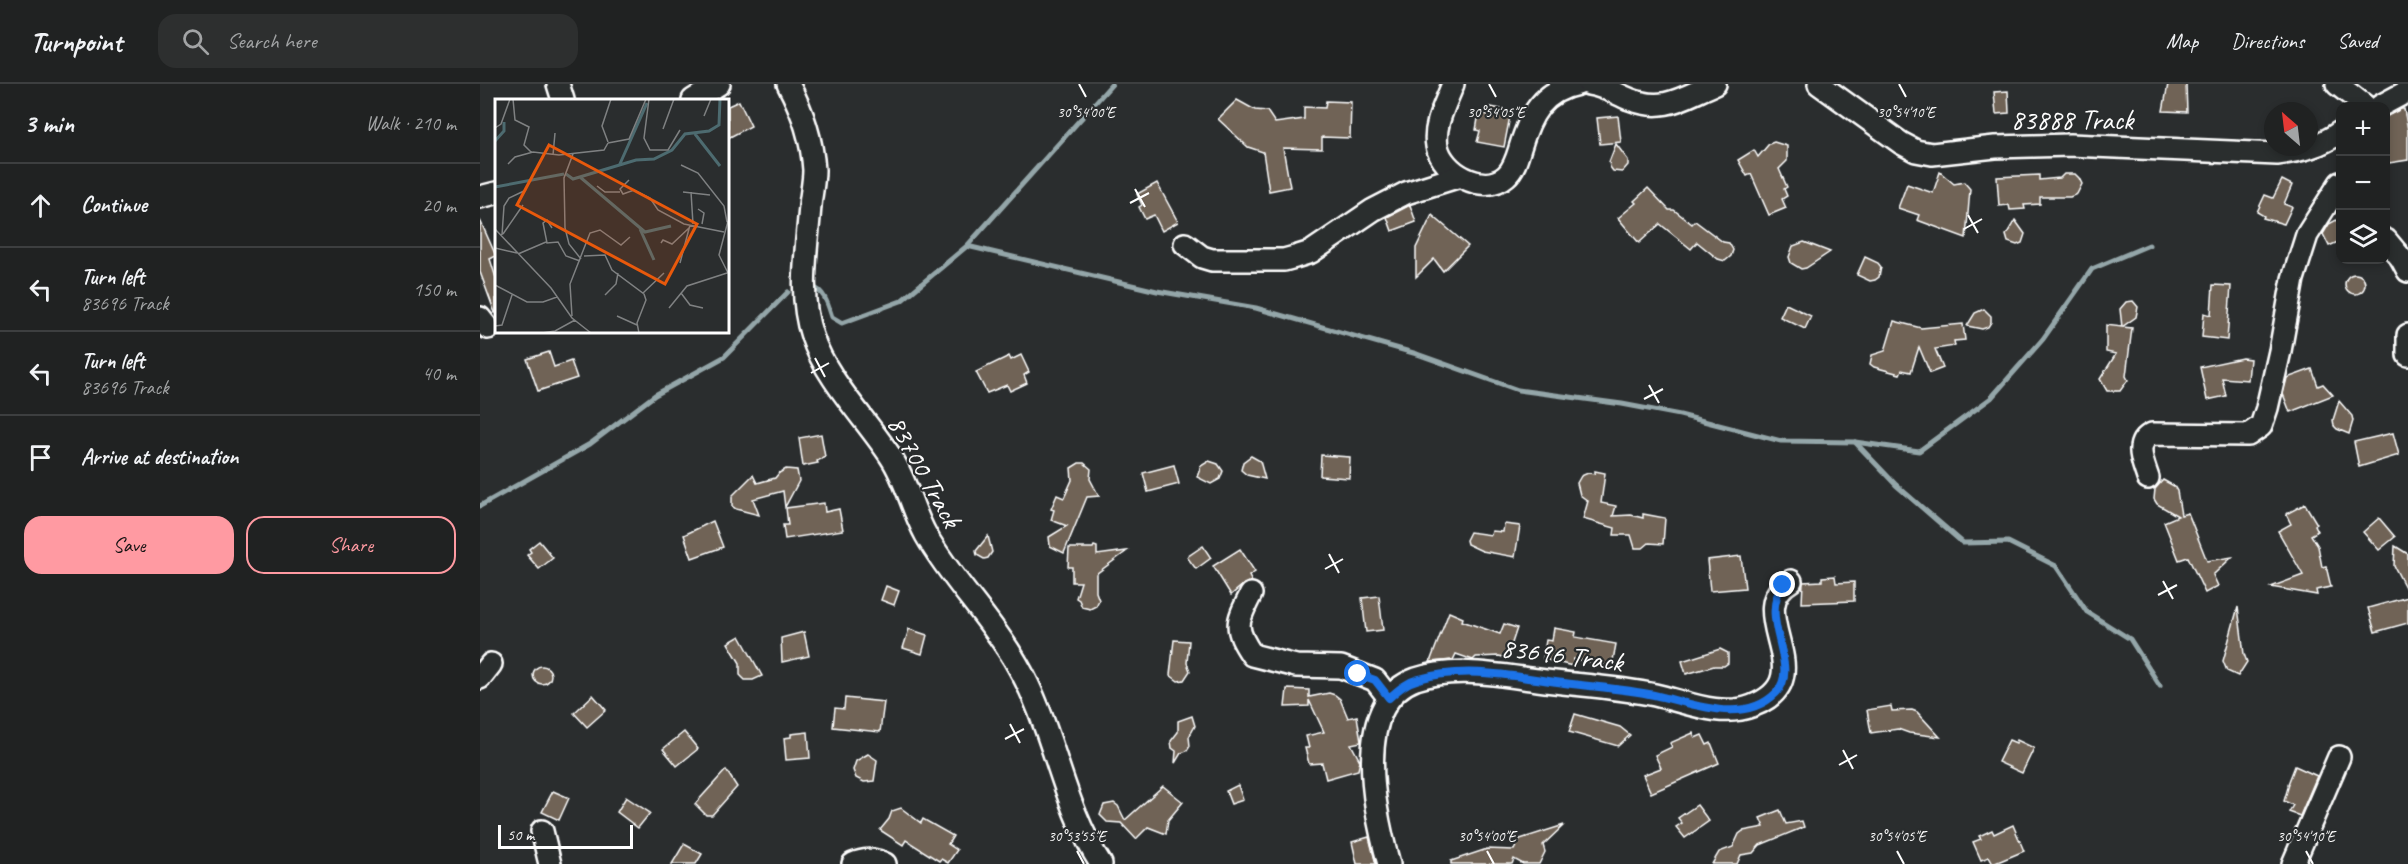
<!DOCTYPE html>
<html lang="en">
<head>
<meta charset="utf-8">
<style>
	:root { --surface:#202222; --page:#2d2f2f; --text:#f1f3f6; --muted:#a2a4a5; --line:#3d3f40; --accent:#ff9aa2 }
	body { margin:0; font-family:Caveat,sans-serif; background:var(--page); color:var(--text) }
	.controls { position:absolute; right:18px; top:18px; display:grid; overflow:hidden; border-radius:12px; box-shadow:0 3px 9px #0003 }
	.controls button { width:54px; height:54px; display:grid; place-items:center; padding:0; border:0; border-bottom:2px solid var(--line); background:var(--surface); color:var(--text); font:30px sans-serif }
	.compass { position:absolute; left:1784px; top:18px; width:54px; height:54px; border-radius:50%; background:var(--surface); box-shadow:0 3px 9px #0003; rotate:332deg }
	.scale { position:absolute; left:18px; bottom:15px; width:135px; box-sizing:border-box; padding-left:6px; border:3px solid #fff; border-top:0; font-size:16px; line-height:21px; white-space:nowrap; color:#fff; -webkit-text-stroke:4px #2a2d2e; paint-order:stroke }
	.stop { position:absolute; width:18px; height:18px; margin:-14px; border:4px solid #1a73e8; border-radius:50%; background:#fff }
	.stop.end { background:#1a73e8; border-color:#fff; box-shadow:0 2px 6px #0008 }
	.list { margin:0; padding:0; list-style:none }
	h2 { display:flex; justify-content:space-between; align-items:center; height:78px; margin:0; padding:0 24px; font-size:26px }
	h2 small { font-size:20px; font-weight:400; color:var(--muted) }
	.list li { display:grid; grid-template-columns:39px 1fr auto; gap:18px; align-items:center; box-sizing:border-box; height:84px; padding:0 24px; border-top:2px solid var(--line) }
	.list b { display:block; font-size:22px; white-space:nowrap }
	.list p { margin:0; font-size:20px; white-space:nowrap; color:var(--muted) }
	.list em { font-size:20px; font-style:normal; color:var(--muted) }
	.actions { display:flex; gap:12px; padding:18px 24px }
	.actions a { flex:1; padding:14px 0; border:2px solid var(--accent); border-radius:18px; text-align:center; font-size:21px; color:var(--accent) }
	.actions .main { background:var(--accent); color:#111 }
	.icon { flex:none; width:33px; height:33px; fill:none; stroke:currentColor; stroke-width:2; stroke-linecap:round; stroke-linejoin:round }
	.map { position:relative; flex:none; width:1928px; height:780px; overflow:hidden }
	header { display:flex; align-items:center; gap:36px; box-sizing:border-box; height:84px; padding:0 30px; background:var(--surface); border-bottom:2px solid var(--line) }
	header strong { font-size:28px }
	nav { display:flex; gap:33px; margin-inline-start:auto; font-size:21px }
	.search { width:420px; height:54px; background:var(--page); display:flex; align-items:center; gap:15px; box-sizing:border-box; padding:0 21px; border-radius:18px; color:var(--muted); font-size:22px }
	main { display:flex }
	aside { flex:1; background:var(--surface) }
	.map>svg:first-child { display:block }
	.lines { fill:none; stroke-linecap:round; stroke-linejoin:round }
	.stream { stroke:#94a6a9; stroke-width:5 }
	.building { fill:#706457; stroke:#fff; stroke-width:1.5 }
	.minor-casing { stroke:#fff; stroke-width:26 }
	.minor { stroke:#2a2d2e; stroke-width:21 }
	.route { stroke:#1a73e8; stroke-width:8 }
	.ticks { fill:none; stroke:#fff; stroke-width:2 }
	.labels { text-anchor:middle; stroke-width:4.5; stroke-linejoin:round; paint-order:stroke }
	.street-label { font-size:28px; fill:#fff; stroke:#2a2d2e }
	.inset-river { fill:none; stroke:#4d6b70; stroke-width:3 }
	.inset-road { fill:none; stroke:#7f8182; stroke-width:1.5 }
	.view { fill:#e8590c; fill-opacity:0.15; stroke:#e8590c; stroke-width:3 }
	.inset-edge { fill:none; stroke:#fff; stroke-width:3 }
	.ticks-label { font-size:15px; text-anchor:middle; fill:#fff; stroke:#2a2d2e; stroke-width:4.5; stroke-linejoin:round; paint-order:stroke }
</style>
</head>
<body>
<header>
<strong>Turnpoint</strong>
<div class="search"><svg class="icon" aria-label="search" viewBox="0 0 24 24"><circle cx="10" cy="10" r="6"/><path d="M15 15l6 6"/></svg>Search here</div>
<nav><a>Map</a><a>Directions</a><a>Saved</a></nav>
</header>
<main>
<aside>
<h2>3 min<small>Walk · 210 m</small></h2>
<ul class="list">
<li><svg class="icon" aria-label="ahead" viewBox="0 0 24 24"><path d="M12 20V5M6 11l6-6 6 6"/></svg><div><b>Continue</b></div><em>20 m</em></li>
<li><svg class="icon" aria-label="left" viewBox="0 0 24 24"><path d="M17 20v-9H6M10 6l-5 5 5 5"/></svg><div><b>Turn left</b><p>83696 Track</p></div><em>150 m</em></li>
<li><svg class="icon" aria-label="left" viewBox="0 0 24 24"><path d="M17 20v-9H6M10 6l-5 5 5 5"/></svg><div><b>Turn left</b><p>83696 Track</p></div><em>40 m</em></li>
<li><svg class="icon" aria-label="arrive" viewBox="0 0 24 24"><path d="M6 21V4h12l-3 4 3 4H6"/></svg><div><b>Arrive at destination</b></div></li>
</ul>
<div class="actions"><a class="main">Save</a><a>Share</a></div>
</aside>
<div class="map">
<svg width="1928" height="780" viewBox="0 0 1928 780">
	<rect width="100%" height="100%" fill="#2a2d2e"/>
	<filter id="ink" filterUnits="userSpaceOnUse"><feTurbulence type="fractalNoise" baseFrequency=".0167" numOctaves="2"/><feDisplacementMap in="SourceGraphic" scale="12" xChannelSelector="R" yChannelSelector="G"/><feConvolveMatrix kernelMatrix="1 2 1 2 8 2 1 2 1" color-interpolation-filters="sRGB"/></filter>
	<g filter="url(#ink)">
		<g class="lines">
			<g class="stream">
				<path d="M 487,162 L 677,207 L 776,224 L 937,270 L 1038,306 L 1142,320 L 1200,331 L 1301,357 L 1375,358 L 1439,367 L 1511,314 L 1563,255 L 1612,185 L 1669,161"/>
				<path d="M 332,203 C 345,207 348,221 352,233 L 362,239 L 421,217 L 487,162 L 632,0"/>
				<path d="M 1375,358 L 1416,401 L 1483,459 L 1528,458 L 1576,482 L 1607,528 L 1650,555 L 1680,602"/>
				<path d="M 0,422 L 110,360 L 175,311 L 244,273 L 308,208"/>
			</g>
		</g>
		<g class="building">
			<path d="M 1688,0 L 1706,0 L 1707,28 L 1683,27 Z"/>
			<path d="M 1528,7 L 1529,29 L 1516,30 L 1514,8 Z"/>
			<path d="M 757,16 L 775,26 L 787,27 L 795,39 L 824,35 L 824,23 L 845,24 L 846,17 L 871,18 L 870,54 L 842,53 L 842,65 L 803,64 L 810,103 L 789,107 L 783,68 L 768,63 L 738,35 Z"/>
			<path d="M 259,17 L 271,42 L 248,54 L 248,22 Z"/>
			<path d="M 1011,23 L 1031,27 L 1024,63 L 997,58 L 1000,47 L 996,46 L 999,29 L 1009,31 Z"/>
			<path d="M 1921,25 L 1924,25 L 1928,46 L 1928,76 L 1909,79 L 1905,61 L 1905,33 Z"/>
			<path d="M 1138,32 L 1141,58 L 1120,60 L 1117,34 Z"/>
			<path d="M 1294,58 L 1307,62 L 1307,77 L 1299,85 L 1307,103 L 1304,105 L 1307,112 L 1302,115 L 1306,124 L 1289,131 L 1271,90 L 1267,92 L 1258,76 L 1274,66 L 1278,73 L 1289,60 Z"/>
			<path d="M 1136,60 L 1148,76 L 1148,81 L 1142,88 L 1133,87 L 1130,83 L 1129,78 Z"/>
			<path d="M 1460,88 L 1474,100 L 1484,98 L 1490,105 L 1486,154 L 1437,136 L 1439,131 L 1418,124 L 1427,100 L 1453,109 Z"/>
			<path d="M 1584,90 L 1595,90 L 1599,94 L 1602,100 L 1597,110 L 1590,113 L 1560,113 L 1560,120 L 1544,121 L 1545,125 L 1530,126 L 1529,121 L 1519,122 L 1517,93 L 1559,91 L 1559,96 L 1580,94 Z"/>
			<path d="M 1802,96 L 1812,101 L 1804,120 L 1812,123 L 1804,140 L 1783,134 L 1784,132 L 1777,128 L 1785,111 L 1793,114 Z"/>
			<path d="M 677,99 L 698,138 L 682,147 L 674,131 L 665,135 L 659,123 L 662,121 L 657,110 Z"/>
			<path d="M 1168,104 L 1189,126 L 1194,126 L 1212,140 L 1215,137 L 1243,158 L 1249,159 L 1253,166 L 1251,172 L 1245,177 L 1238,175 L 1217,158 L 1211,165 L 1180,140 L 1159,159 L 1138,134 L 1156,119 L 1154,117 Z"/>
			<path d="M 930,121 L 936,138 L 912,147 L 907,133 Z"/>
			<path d="M 952,131 L 988,162 L 963,187 L 954,175 L 936,193 L 936,164 Z"/>
			<path d="M 1860,134 L 1860,157 L 1849,162 L 1843,150 L 1849,140 Z"/>
			<path d="M 0,136 L 16,172 L 10,175 L 16,194 L 16,229 L 15,229 L 0,188 Z"/>
			<path d="M 1535,136 L 1545,150 L 1542,159 L 1537,161 L 1528,158 L 1526,151 Z"/>
			<path d="M 1324,158 L 1350,168 L 1326,184 L 1321,185 L 1311,179 L 1309,173 L 1313,162 Z"/>
			<path d="M 1385,173 L 1398,179 L 1401,183 L 1399,193 L 1395,196 L 1390,197 L 1377,191 Z"/>
			<circle cx="1875" cy="200" r="10"/>
			<path d="M 1733,201 L 1751,202 L 1747,256 L 1722,253 L 1724,229 L 1731,231 Z"/>
			<path d="M 1653,217 L 1658,223 L 1656,233 L 1642,243 L 1652,244 L 1646,292 L 1648,296 L 1640,307 L 1627,307 L 1620,295 L 1636,270 L 1626,268 L 1626,241 L 1642,243 L 1640,225 L 1646,218 Z"/>
			<path d="M 1306,220 L 1331,232 L 1325,245 L 1300,233 Z"/>
			<path d="M 1504,225 L 1511,232 L 1511,238 L 1508,243 L 1502,245 L 1487,242 L 1495,229 Z"/>
			<path d="M 1414,237 L 1441,244 L 1483,240 L 1485,256 L 1474,257 L 1475,262 L 1455,265 L 1463,284 L 1450,289 L 1439,263 L 1431,288 L 1422,286 L 1420,290 L 1394,283 L 1390,280 L 1392,271 L 1405,267 Z"/>
			<path d="M 69,268 L 74,283 L 91,277 L 97,294 L 58,307 L 47,275 Z"/>
			<path d="M 541,271 L 549,288 L 544,291 L 547,299 L 530,307 L 527,301 L 507,309 L 496,288 L 529,272 L 531,276 Z"/>
			<path d="M 1762,274 L 1770,275 L 1768,296 L 1742,294 L 1746,312 L 1727,316 L 1720,283 Z"/>
			<path d="M 1832,285 L 1838,302 L 1843,300 L 1853,311 L 1810,328 L 1803,310 L 1807,294 Z"/>
			<path d="M 1859,317 L 1872,332 L 1873,337 L 1869,350 L 1857,345 L 1854,342 L 1853,336 Z"/>
			<path d="M 1913,349 L 1919,371 L 1879,383 L 1874,358 Z"/>
			<path d="M 341,350 L 345,373 L 337,377 L 338,379 L 323,382 L 319,354 Z"/>
			<path d="M 841,371 L 870,373 L 869,394 L 840,392 Z"/>
			<path d="M 771,372 L 780,377 L 785,395 L 767,391 L 761,386 L 763,378 Z"/>
			<path d="M 729,377 L 738,380 L 743,387 L 740,395 L 731,400 L 717,393 L 721,382 Z"/>
			<path d="M 599,379 L 604,379 L 611,385 L 610,395 L 619,412 L 607,413 L 584,469 L 570,462 L 569,453 L 587,442 L 571,436 L 574,426 L 571,425 L 577,411 L 584,414 L 592,396 L 591,384 Z"/>
			<path d="M 694,381 L 699,400 L 668,408 L 663,389 Z"/>
			<path d="M 306,385 L 317,386 L 319,397 L 305,423 L 303,407 L 273,415 L 279,431 L 256,425 L 252,422 L 252,412 L 273,391 L 277,399 L 295,394 L 299,389 Z"/>
			<path d="M 1115,387 L 1125,389 L 1121,419 L 1136,422 L 1133,432 L 1151,431 L 1163,434 L 1163,430 L 1185,434 L 1183,460 L 1169,459 L 1163,464 L 1155,464 L 1151,451 L 1134,451 L 1135,444 L 1103,435 L 1108,417 L 1100,411 L 1097,399 L 1101,392 L 1108,389 L 1115,390 Z"/>
			<path d="M 1683,396 L 1694,402 L 1697,407 L 1701,431 L 1708,429 L 1727,477 L 1752,473 L 1733,491 L 1738,502 L 1725,509 L 1708,473 L 1699,476 L 1684,438 L 1698,432 L 1677,420 L 1674,415 L 1675,405 Z"/>
			<path d="M 344,419 L 345,428 L 359,425 L 363,446 L 305,455 L 303,441 L 308,441 L 306,424 Z"/>
			<path d="M 1825,420 L 1837,440 L 1835,441 L 1838,447 L 1831,451 L 1838,462 L 1842,483 L 1846,482 L 1851,503 L 1836,506 L 1837,511 L 1791,503 L 1823,491 L 1798,447 L 1811,440 L 1806,430 Z"/>
			<path d="M 1899,434 L 1915,453 L 1899,466 L 1883,448 Z"/>
			<path d="M 233,437 L 243,463 L 212,474 L 204,451 Z"/>
			<path d="M 1024,440 L 1040,442 L 1035,473 L 1002,467 L 987,460 L 986,456 L 990,448 L 1011,451 L 1012,447 L 1023,448 Z"/>
			<path d="M 508,452 L 512,468 L 508,474 L 504,475 L 497,471 L 496,467 Z"/>
			<path d="M 59,457 L 73,474 L 59,485 L 47,471 L 51,468 L 49,465 Z"/>
			<path d="M 614,462 L 617,463 L 617,471 L 647,467 L 616,490 L 616,508 L 619,516 L 616,522 L 610,525 L 602,523 L 599,516 L 596,514 L 601,498 L 592,498 L 592,483 L 588,483 L 589,464 L 613,464 Z"/>
			<path d="M 723,462 L 731,474 L 716,485 L 707,473 Z"/>
			<path d="M 1915,462 L 1928,470 L 1928,509 L 1914,482 Z"/>
			<path d="M 760,465 L 775,488 L 769,492 L 772,498 L 764,500 L 751,511 L 733,482 Z"/>
			<path d="M 1261,472 L 1265,504 L 1230,507 L 1227,476 Z"/>
			<path d="M 1355,492 L 1356,499 L 1374,498 L 1374,517 L 1322,519 L 1323,498 L 1342,497 L 1342,493 Z"/>
			<path d="M 406,502 L 419,507 L 414,521 L 401,516 Z"/>
			<path d="M 899,512 L 903,546 L 886,548 L 882,514 Z"/>
			<path d="M 1928,513 L 1928,539 L 1895,548 L 1888,524 Z"/>
			<path d="M 1758,523 L 1764,570 L 1767,578 L 1758,592 L 1747,587 L 1743,577 Z"/>
			<path d="M 969,528 L 983,534 L 982,537 L 1020,550 L 1024,540 L 1037,544 L 1027,574 L 1019,572 L 996,573 L 993,576 L 976,570 L 973,576 L 950,578 Z"/>
			<path d="M 1074,544 L 1096,548 L 1095,553 L 1136,560 L 1132,582 L 1094,575 L 1093,582 L 1063,575 L 1066,556 L 1072,557 Z"/>
			<path d="M 429,545 L 447,551 L 442,570 L 423,564 Z"/>
			<path d="M 324,548 L 329,572 L 302,578 L 301,554 Z"/>
			<path d="M 260,552 L 282,592 L 273,596 L 265,596 L 260,591 L 260,579 L 248,559 Z"/>
			<path d="M 694,556 L 709,557 L 707,579 L 710,587 L 704,596 L 698,597 L 690,591 Z"/>
			<path d="M 1240,565 L 1248,569 L 1248,579 L 1244,582 L 1234,582 L 1206,590 L 1202,577 Z"/>
			<circle cx="62" cy="591" r="9"/>
			<path d="M 807,605 L 829,606 L 829,613 L 849,609 L 855,611 L 860,615 L 868,634 L 877,632 L 881,658 L 871,660 L 880,677 L 878,686 L 846,695 L 842,679 L 829,680 L 825,664 L 829,664 L 826,652 L 844,648 L 829,616 L 829,622 L 805,623 Z"/>
			<path d="M 113,611 L 126,626 L 107,643 L 94,629 Z"/>
			<path d="M 365,614 L 404,618 L 400,648 L 353,643 L 355,624 L 364,625 Z"/>
			<path d="M 1411,622 L 1412,627 L 1432,626 L 1437,628 L 1460,653 L 1429,649 L 1418,645 L 1391,649 L 1387,626 Z"/>
			<path d="M 1095,630 L 1140,643 L 1150,651 L 1138,662 L 1089,648 Z"/>
			<path d="M 712,632 L 715,642 L 709,653 L 710,662 L 707,667 L 701,669 L 695,679 L 696,667 L 692,664 L 691,657 L 698,648 L 698,637 Z"/>
			<path d="M 204,648 L 218,665 L 197,682 L 183,665 Z"/>
			<path d="M 328,648 L 330,674 L 306,676 L 304,654 L 311,653 L 311,650 Z"/>
			<path d="M 1213,649 L 1215,654 L 1222,651 L 1227,661 L 1231,659 L 1239,679 L 1171,709 L 1163,691 L 1181,684 L 1175,671 L 1192,663 L 1190,659 Z"/>
			<path d="M 1529,656 L 1536,659 L 1537,656 L 1554,664 L 1542,689 L 1518,678 Z"/>
			<path d="M 388,670 L 397,676 L 394,697 L 384,698 L 376,694 L 373,686 L 376,677 Z"/>
			<path d="M 1815,682 L 1837,692 L 1820,732 L 1809,728 L 1813,721 L 1804,717 L 1809,700 L 1808,700 Z"/>
			<path d="M 246,686 L 257,703 L 232,731 L 226,731 L 215,720 Z"/>
			<path d="M 758,701 L 763,716 L 751,720 L 746,707 Z"/>
			<path d="M 683,702 L 703,718 L 688,736 L 686,750 L 668,743 L 656,755 L 641,739 L 627,738 L 620,731 L 624,721 L 634,719 L 638,722 L 645,736 Z"/>
			<path d="M 73,707 L 89,714 L 79,736 L 62,728 Z"/>
			<path d="M 146,713 L 170,729 L 158,744 L 137,728 Z"/>
			<path d="M 1217,721 L 1229,737 L 1205,754 L 1196,743 L 1202,739 L 1198,734 Z"/>
			<path d="M 421,724 L 441,739 L 443,735 L 473,752 L 468,760 L 477,766 L 468,779 L 461,775 L 459,777 L 426,756 L 423,761 L 400,746 L 409,735 L 412,727 Z"/>
			<path d="M 1300,726 L 1306,740 L 1322,737 L 1324,743 L 1280,761 L 1273,769 L 1261,771 L 1257,780 L 1232,780 L 1239,768 L 1253,763 L 1259,750 L 1263,747 L 1284,743 L 1280,734 Z"/>
			<path d="M 1084,741 L 1063,761 L 1065,768 L 1059,780 L 1043,780 L 1034,775 L 1032,780 L 971,780 L 971,777 L 1007,765 L 1034,766 L 1040,755 Z"/>
			<path d="M 1533,741 L 1544,767 L 1513,780 L 1509,773 L 1501,776 L 1493,758 L 1501,755 L 1499,752 L 1512,746 L 1514,750 Z"/>
			<path d="M 889,753 L 896,780 L 877,780 L 872,758 Z"/>
			<path d="M 204,760 L 222,770 L 216,780 L 192,780 Z"/>
		</g>
		<g class="lines">
			<g class="minor-casing">
				<g id="minor">
					<path d="M 78,0 L 83,16"/>
					<path d="M 308,0 C 322,26 332,56 334,86 C 334,98 331,110 330,122 C 327,164 318,211 332,252 C 346,295 386,335 411,373 C 427,397 432,426 446,451 C 472,497 511,534 537,580 C 574,643 581,719 621,780"/>
					<path d="M 973,0 C 966,19 953,41 957,62 C 962,88 1003,112 1026,92 C 1034,85 1037,74 1040,64 C 1050,31 1062,7 1098,0"/>
					<path d="M 1109,0 C 1124,2 1135,9 1149,15 C 1185,29 1203,13 1235,0"/>
					<path d="M 1339,0 L 1421,59 L 1436,67 L 1452,70 L 1515,63 L 1590,61 L 1797,70 C 1821,67 1841,62 1860,48"/>
					<path d="M 1857,0 L 1885,22"/>
					<path d="M 213,16 L 239,0"/>
					<path d="M 1900,22 L 1928,7"/>
					<path d="M 0,113 L 16,109"/>
					<path d="M 1906,156 L 1921,174 L 1928,187"/>
					<path d="M 705,160 L 722,173 L 732,176 L 804,176 L 815,173 L 831,168 L 893,126 L 926,109 L 980,92"/>
					<path d="M 0,234 L 8,244"/>
					<path d="M 1928,251 L 1928,271"/>
					<path d="M 1668,394 C 1663,378 1653,359 1672,350 L 1768,351 L 1781,342 L 1787,324 L 1800,267 L 1813,195 L 1827,151 L 1860,99"/>
					<path d="M 771,510 C 757,538 753,543 772,571 L 816,582 L 861,583 L 895,596 L 909,614"/>
					<path d="M 0,594 L 11,580"/>
					<path d="M 62,747 L 70,780"/>
					<path d="M 373,780 C 382,776 395,774 405,780"/>
					<path d="M 909,780 C 895,730 870,619 936,595 C 975,582 1019,591 1058,596 C 1096,601 1137,603 1175,611 C 1206,618 1241,634 1272,622 C 1346,594 1259,527 1311,497"/>
					<path d="M 1813,780 L 1859,673"/>
				</g>
			</g>
			<use href="#minor" class="minor"/>
		</g>
	</g>
	<g class="lines" filter="url(#ink)">
		<path class="route" d="M 878,590 L 895,596 L 909,614 C 919,605 927,598 939,595 C 987,581 1037,593 1084,599 C 1114,603 1145,605 1174,611 C 1212,619 1263,642 1296,609 C 1322,582 1277,535 1303,501"/>
	</g>
	<path class="ticks" d="M 599,0 L 606,13M 1009,0 L 1016,13M 1419,0 L 1426,13M 655,105 L 665,123M 650,119 L 669,109M 1488,131 L 1498,149M 1484,145 L 1502,135M 335,274 L 345,293M 331,289 L 349,279M 1169,301 L 1179,319M 1164,315 L 1183,305M 849,470 L 859,489M 845,485 L 863,475M 1683,497 L 1693,515M 1678,511 L 1697,501M 530,640 L 540,659M 525,655 L 544,645M 1363,666 L 1373,685M 1359,681 L 1377,671M 597,767 L 604,780M 1007,767 L 1014,780M 1417,767 L 1424,780M 1826,767 L 1833,780"/>
	<g class="labels">
		<g class="street-label">
			<text x="1592" y="45">83888 Track</text>
			<text transform="translate(445 387) rotate(61)" y="10">83700 Track</text>
			<text transform="translate(1082 570) rotate(7)" y="10">83696 Track</text>
		</g>
	</g>
	<g transform="translate(15 15)">
		<rect width="234" height="234" fill="#2a2d2e"/>
		<path class="inset-river" d="M 200,35 L 225,67M 0,42 L 9,32 L 9,23M 124,67 L 152,4M 71,75 L 78,80 L 141,61 L 159,60 L 177,51 L 190,35 L 214,32 L 224,26 L 225,0M 85,78 L 150,133 L 176,127M 0,88 L 69,75M 145,130 L 159,161"/>
		<path class="inset-road" d="M 18,0 L 20,21 L 34,28 L 29,46 L 37,54M 154,0 L 149,39 L 155,51 L 173,51 L 185,31M 209,17 L 216,0M 0,29 L 6,25 L 15,0M 168,30 L 179,0M 113,43 L 107,27 L 116,0M 113,44 L 134,40 L 151,0M 78,55 L 69,79 L 70,129 L 74,145 L 86,160M 58,56 L 60,34M 13,65 L 20,58 L 38,53 L 64,56 L 109,51 L 113,44M 186,66 L 203,74 L 229,107 L 232,123M 134,81 L 125,90 L 128,95 L 139,91 L 155,99 L 163,111 L 189,125 L 229,133M 102,87 L 110,93 L 125,93M 188,93 L 215,96M 196,93 L 198,125M 203,110 L 209,114 L 207,125M 233,122 L 224,156 L 234,176M 57,129 L 52,121 L 48,124 L 52,144 L 63,143 L 71,157 L 85,162M 0,130 L 56,189 L 77,219 L 96,234M 8,135 L 28,106M 7,136 L 9,107 L 14,99 L 31,91M 166,144 L 168,141 L 177,145 L 194,129M 0,149 L 22,154M 23,155 L 51,143M 89,157 L 110,156 L 117,171 L 149,195 L 151,201 L 142,224 L 144,234M 185,164 L 195,126M 0,186 L 32,203 L 48,203 L 62,198M 148,194 L 169,174M 186,194 L 195,206 L 208,209M 110,196 L 121,185 L 123,174M 174,209 L 192,187 L 232,174M 77,217 L 75,185 L 95,134 L 105,131 L 126,146 L 135,138M 122,217 L 142,226M 0,227 L 7,226 L 17,196M 47,234 L 60,232 L 80,221"/>
		<path class="view" d="M 54,46 L 202,125 L 170,185 L 22,106 Z"/>
		<rect width="234" height="234" class="inset-edge"/>
	</g>
	<g class="ticks-label">
		<text x="606" y="33">30°54'00"E</text>
		<text x="1016" y="33">30°54'05"E</text>
		<text x="1426" y="33">30°54'10"E</text>
		<text x="597" y="757">30°53'55"E</text>
		<text x="1007" y="757">30°54'00"E</text>
		<text x="1417" y="757">30°54'05"E</text>
		<text x="1826" y="757">30°54'10"E</text>
	</g>
</svg>
<div class="controls">
<button>+</button>
<button>−</button>
<button><svg class="icon" aria-label="layers" viewBox="0 0 24 24"><path d="M12 4l9 5-9 5-9-5zM3 14l9 5 9-5"/></svg></button>
</div>
<svg class="compass" viewBox="-18 -18 36 36"><path d="M0-13l5 13h-10z" fill="#e53935"/><path d="M0 13l5-13h-10z" fill="#a2a4a5"/></svg>
<div class="scale">50 m</div>
<div class="stop" style="left:878px;top:590px"></div>
<div class="stop end" style="left:1303px;top:501px"></div>
</div>
</main>
</body>
</html>
